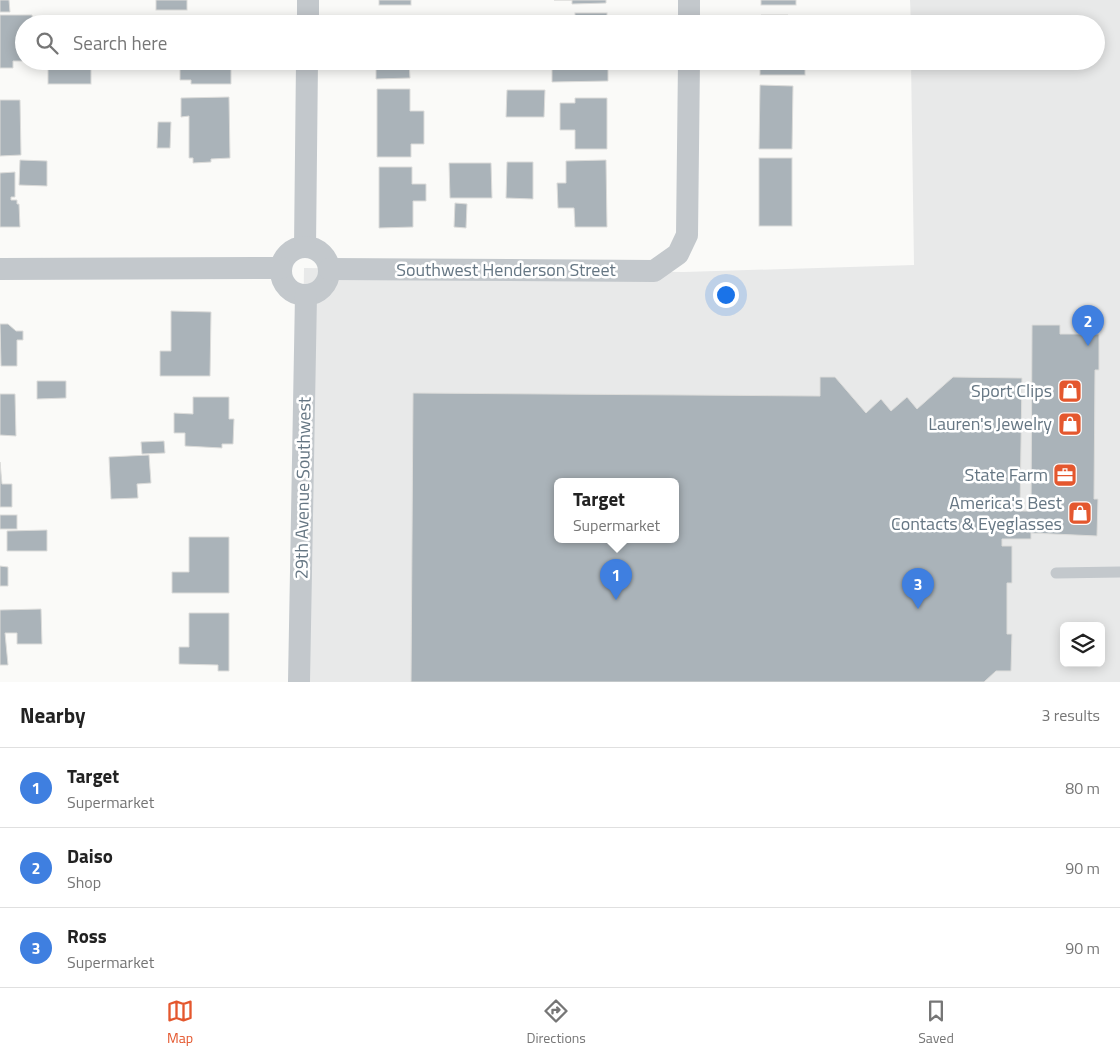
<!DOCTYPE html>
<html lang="en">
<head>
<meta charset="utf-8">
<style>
	:root { --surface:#fff; --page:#f6f6f6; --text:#222; --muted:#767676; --line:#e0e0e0; --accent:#e4572e }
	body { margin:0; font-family:"Titillium Web",sans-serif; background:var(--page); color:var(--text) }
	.controls { position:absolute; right:15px; bottom:15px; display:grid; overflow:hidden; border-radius:8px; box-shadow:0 2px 12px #0003 }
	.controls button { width:45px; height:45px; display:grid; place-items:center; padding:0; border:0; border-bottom:1px solid var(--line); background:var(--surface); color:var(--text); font:25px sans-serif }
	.you { position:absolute; left:725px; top:294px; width:18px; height:18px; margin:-12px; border:4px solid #fff; border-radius:50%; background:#1a73e8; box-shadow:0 0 0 8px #1a73e833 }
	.badge { display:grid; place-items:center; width:32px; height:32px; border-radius:50%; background:var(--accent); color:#fff; font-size:16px; font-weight:700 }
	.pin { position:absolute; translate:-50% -41px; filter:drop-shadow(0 1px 2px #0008) }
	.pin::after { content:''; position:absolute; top:26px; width:18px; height:15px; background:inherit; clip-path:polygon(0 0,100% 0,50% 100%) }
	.popup { position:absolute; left:554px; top:478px; width:125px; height:65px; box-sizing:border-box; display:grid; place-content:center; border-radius:8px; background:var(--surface); filter:drop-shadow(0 1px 4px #0005); font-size:16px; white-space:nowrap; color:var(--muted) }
	.popup b { font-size:19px; color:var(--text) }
	.popup::after { content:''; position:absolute; left:50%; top:100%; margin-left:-10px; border:10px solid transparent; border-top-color:var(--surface) }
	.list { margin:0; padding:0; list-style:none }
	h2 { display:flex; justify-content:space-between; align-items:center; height:65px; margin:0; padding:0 20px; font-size:21px }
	h2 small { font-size:16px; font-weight:400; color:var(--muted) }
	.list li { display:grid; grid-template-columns:32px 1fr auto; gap:15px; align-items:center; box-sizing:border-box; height:80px; padding:0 20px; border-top:1px solid var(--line) }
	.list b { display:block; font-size:19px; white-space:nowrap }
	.list p { margin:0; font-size:16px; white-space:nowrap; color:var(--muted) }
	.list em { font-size:16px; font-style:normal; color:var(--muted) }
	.icon { flex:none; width:28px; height:28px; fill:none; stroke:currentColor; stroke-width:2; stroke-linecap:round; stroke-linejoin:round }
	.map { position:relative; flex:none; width:1120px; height:682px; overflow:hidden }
	.search { position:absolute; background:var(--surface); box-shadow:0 2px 12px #0003; left:15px; right:15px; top:15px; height:55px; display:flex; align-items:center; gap:12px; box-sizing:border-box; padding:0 18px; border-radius:28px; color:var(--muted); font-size:19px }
	.sheet { height:305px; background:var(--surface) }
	nav { display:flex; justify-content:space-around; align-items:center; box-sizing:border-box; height:70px; border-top:1px solid var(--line); background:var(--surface); font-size:14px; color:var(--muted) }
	nav a { display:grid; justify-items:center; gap:2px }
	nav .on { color:var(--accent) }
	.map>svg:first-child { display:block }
	.built { fill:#e8e9e9; fill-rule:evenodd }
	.building { fill:#aab3b9; stroke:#dcdcda; fill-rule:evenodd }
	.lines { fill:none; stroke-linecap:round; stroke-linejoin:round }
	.service { stroke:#c3c8cc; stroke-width:11 }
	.minor { stroke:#c3c8cc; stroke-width:22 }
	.labels { text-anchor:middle; stroke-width:5; stroke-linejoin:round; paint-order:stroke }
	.street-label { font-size:18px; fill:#657683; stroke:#fff }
	.poi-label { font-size:18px; fill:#657683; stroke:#fff; text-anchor:end }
</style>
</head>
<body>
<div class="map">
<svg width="1120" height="682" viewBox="0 0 1120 682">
	<rect width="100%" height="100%" fill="#fafaf8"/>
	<path class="built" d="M 910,0 L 1120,0 L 1120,682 L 298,682 L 304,268 L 684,272 L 914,265 L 911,61 L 1096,61 L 1096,24 L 911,24 ZM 557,481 L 675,481 L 675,539 L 557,539 ZM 1064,626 L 1101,626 L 1101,663 L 1064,663 Z"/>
	<g class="building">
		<path d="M 0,0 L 9,0 L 10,12 L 0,12 Z"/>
		<rect x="156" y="0" width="31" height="10"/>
		<rect x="379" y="0" width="32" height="5"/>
		<path d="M 554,0 L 606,0 L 606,3 L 572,4 L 572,0 Z"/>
		<rect x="761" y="0" width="35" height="5"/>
		<rect x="575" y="13" width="32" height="11"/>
		<path d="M 0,15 L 32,15 L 33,24 L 24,24 L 24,61 L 13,61 L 13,68 L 0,68 Z"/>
		<path d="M 761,15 L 788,15 L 788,18 L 808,18 L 808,24 L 761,24 Z"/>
		<path d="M 422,19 L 422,24 L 376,24 L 375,20 Z"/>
		<path d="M 192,22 L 238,23 L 238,24 L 192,24 Z"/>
		<rect x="48" y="61" width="43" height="23"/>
		<path d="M 180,61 L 231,61 L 231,84 L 191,84 L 191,80 L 180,80 Z"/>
		<path d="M 376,61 L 409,61 L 410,78 L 376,79 Z"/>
		<path d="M 552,61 L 608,61 L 608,81 L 552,82 Z"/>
		<rect x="760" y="61" width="45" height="14"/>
		<path d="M 760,85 L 793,86 L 792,149 L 759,149 Z"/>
		<path d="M 377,89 L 410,89 L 410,111 L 424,111 L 424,144 L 411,144 L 411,157 L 377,157 Z"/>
		<path d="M 507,90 L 545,90 L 544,117 L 506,117 Z"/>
		<path d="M 229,97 L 230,158 L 211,159 L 211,162 L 193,163 L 193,158 L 189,158 L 189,116 L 181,117 L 181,98 Z"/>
		<path d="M 575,98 L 607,98 L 607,149 L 575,149 L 575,130 L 560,130 L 560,103 L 575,103 Z"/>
		<path d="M 0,100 L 20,100 L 21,155 L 0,156 Z"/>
		<path d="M 158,122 L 171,122 L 170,148 L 157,148 Z"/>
		<rect x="759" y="158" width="33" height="68"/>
		<path d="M 20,160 L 47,161 L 47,186 L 19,185 Z"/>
		<path d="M 606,160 L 607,227 L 575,227 L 574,208 L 558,208 L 557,183 L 566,183 L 566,161 Z"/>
		<path d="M 507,162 L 533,162 L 533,199 L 506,198 Z"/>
		<path d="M 449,163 L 491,163 L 492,198 L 450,198 Z"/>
		<path d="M 379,167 L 412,167 L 412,184 L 426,184 L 426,201 L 413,201 L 413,227 L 379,228 Z"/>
		<path d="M 15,172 L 15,197 L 11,197 L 11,200 L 17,200 L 17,204 L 19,204 L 20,227 L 0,227 L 0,173 Z"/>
		<path d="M 455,203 L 467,204 L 466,228 L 454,227 Z"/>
		<path d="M 171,311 L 211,312 L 210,376 L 160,376 L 160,351 L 171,351 Z"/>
		<path d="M 0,324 L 8,324 L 16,331 L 23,331 L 23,340 L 17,340 L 17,366 L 1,366 Z"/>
		<path d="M 1032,325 L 1060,325 L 1060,334 L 1099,334 L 1099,370 L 1095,370 L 1094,499 L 1098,499 L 1097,536 L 1031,533 L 1031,539 L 1002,539 L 1002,546 L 1012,546 L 1012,583 L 1007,583 L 1007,634 L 1012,634 L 1011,671 L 996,671 L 984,682 L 411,682 L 413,393 L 820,396 L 820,377 L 835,377 L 866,413 L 881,399 L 891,411 L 907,397 L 917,409 L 953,377 L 1022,378 L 1020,511 L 1031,511 ZM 557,481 L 675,481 L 675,539 L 557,539 Z"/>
		<path d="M 37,381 L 66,381 L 66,398 L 37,399 Z"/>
		<path d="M 0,394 L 15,394 L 16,436 L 0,435 Z"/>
		<path d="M 193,397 L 229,397 L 229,419 L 234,419 L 233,444 L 222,444 L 222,448 L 185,446 L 185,433 L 174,433 L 174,413 L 193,414 Z"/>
		<path d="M 164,441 L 165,453 L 142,454 L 141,442 Z"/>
		<path d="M 149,455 L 151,483 L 137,484 L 138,498 L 111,499 L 109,457 Z"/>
		<path d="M 0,462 L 2,484 L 12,484 L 12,507 L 0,507 Z"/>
		<rect x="0" y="515" width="17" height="14"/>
		<path d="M 47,530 L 47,551 L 7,551 L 7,531 Z"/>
		<path d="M 189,537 L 229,537 L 229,593 L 172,593 L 172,572 L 189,572 Z"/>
		<path d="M 0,566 L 8,567 L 8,586 L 0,586 Z"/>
		<path d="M 41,609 L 42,644 L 17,644 L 17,633 L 5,633 L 8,665 L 0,665 L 0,610 Z"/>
		<path d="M 189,613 L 229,613 L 229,671 L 218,671 L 218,665 L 179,664 L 179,647 L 189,647 Z"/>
	</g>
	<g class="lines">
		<path class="service" d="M 1056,573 L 1120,572"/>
		<g class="minor">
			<path d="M 308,24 L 308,0"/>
			<path d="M 689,24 L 689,0"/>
			<path d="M 305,247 L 307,61"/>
			<circle cx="305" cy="271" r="24"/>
			<path d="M 0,269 L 281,268"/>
			<path d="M 329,269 L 654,271 L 678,254 L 687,235 L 689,61"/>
			<path d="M 299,682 L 306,295"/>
		</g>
	</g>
	<defs>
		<g id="shop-square" transform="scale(1.25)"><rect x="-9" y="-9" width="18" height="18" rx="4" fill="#e4572e" stroke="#fff"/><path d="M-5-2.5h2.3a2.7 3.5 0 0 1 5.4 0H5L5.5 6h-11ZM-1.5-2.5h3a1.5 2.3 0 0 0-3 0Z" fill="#fff"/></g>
		<g id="office-square" transform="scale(1.25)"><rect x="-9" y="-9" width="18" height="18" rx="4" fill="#e4572e" stroke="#fff"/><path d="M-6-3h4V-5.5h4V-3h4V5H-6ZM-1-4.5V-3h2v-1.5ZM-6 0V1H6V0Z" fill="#fff"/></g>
	</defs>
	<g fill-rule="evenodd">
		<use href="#shop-square" x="1070" y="391"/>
		<use href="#shop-square" x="1070" y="424"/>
		<use href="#office-square" x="1065" y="475"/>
		<use href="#shop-square" x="1080" y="513"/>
	</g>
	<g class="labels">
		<g class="street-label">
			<text x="506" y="276">Southwest Henderson Street</text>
			<text transform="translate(303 488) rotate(-89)" y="6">29th Avenue Southwest</text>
		</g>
		<g class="poi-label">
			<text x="1052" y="397">Sport Clips</text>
			<text x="1052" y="430">Lauren's Jewelry</text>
			<text x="1048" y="481">State Farm</text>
			<text x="1062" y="509">America's Best<tspan x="1062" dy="21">Contacts &amp; Eyeglasses</tspan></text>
		</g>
	</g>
</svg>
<div class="controls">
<button><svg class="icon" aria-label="layers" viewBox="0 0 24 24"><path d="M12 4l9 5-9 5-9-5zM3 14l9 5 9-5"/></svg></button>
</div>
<div class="you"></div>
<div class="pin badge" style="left:616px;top:600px;background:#3f7fe0">1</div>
<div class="popup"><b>Target</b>Supermarket</div>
<div class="pin badge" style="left:1088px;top:346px;background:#3f7fe0">2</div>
<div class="pin badge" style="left:918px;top:609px;background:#3f7fe0">3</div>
<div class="search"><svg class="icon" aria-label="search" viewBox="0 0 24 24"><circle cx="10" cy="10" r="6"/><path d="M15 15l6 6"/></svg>Search here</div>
</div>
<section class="sheet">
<h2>Nearby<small>3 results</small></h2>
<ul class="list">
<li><span class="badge" style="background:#3f7fe0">1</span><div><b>Target</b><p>Supermarket</p></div><em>80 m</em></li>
<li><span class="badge" style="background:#3f7fe0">2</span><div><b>Daiso</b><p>Shop</p></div><em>90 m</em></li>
<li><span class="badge" style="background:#3f7fe0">3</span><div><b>Ross</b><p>Supermarket</p></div><em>90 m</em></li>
</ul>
</section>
<nav>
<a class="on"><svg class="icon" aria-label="map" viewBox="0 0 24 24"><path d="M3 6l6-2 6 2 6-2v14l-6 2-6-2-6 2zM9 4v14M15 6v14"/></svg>Map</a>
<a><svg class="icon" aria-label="directions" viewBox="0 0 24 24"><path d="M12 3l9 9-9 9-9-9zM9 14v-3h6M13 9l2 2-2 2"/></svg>Directions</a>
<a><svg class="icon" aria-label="saved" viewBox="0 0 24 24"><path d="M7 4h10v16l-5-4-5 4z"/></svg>Saved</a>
</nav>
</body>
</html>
